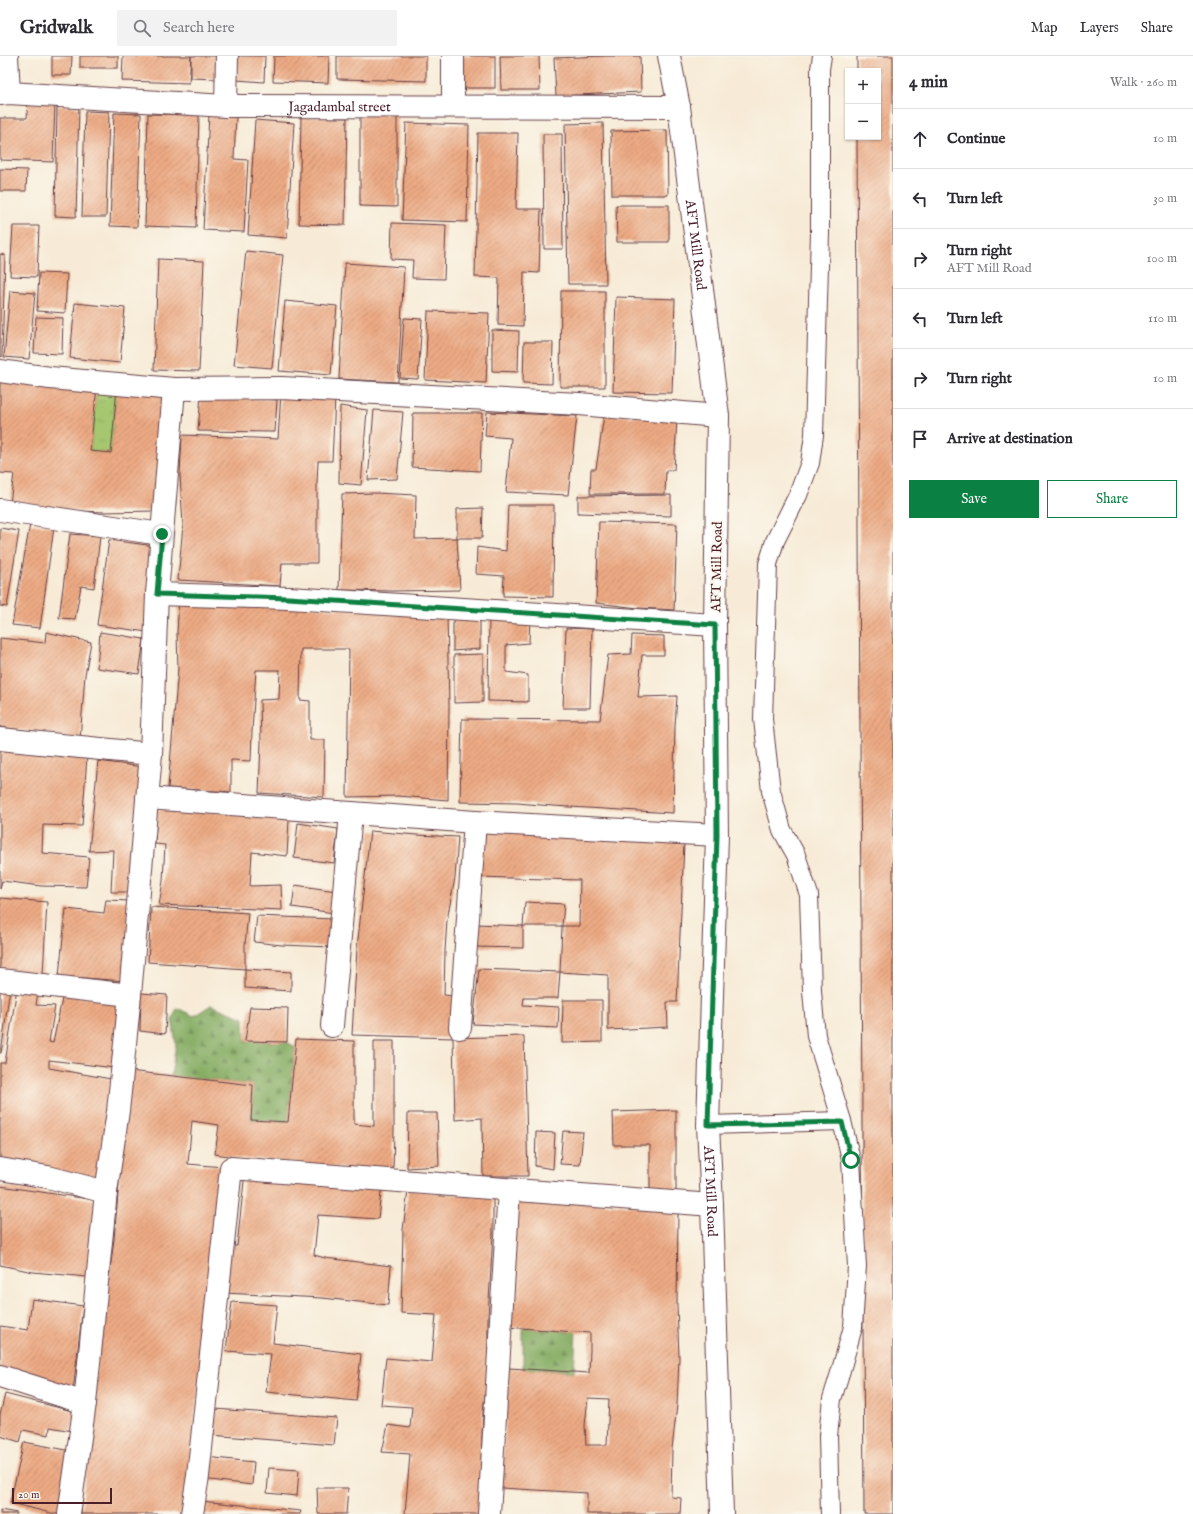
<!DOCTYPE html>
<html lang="en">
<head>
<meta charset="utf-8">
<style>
	:root { --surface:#fff; --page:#f2f2f3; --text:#2b2b33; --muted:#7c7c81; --line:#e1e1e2; --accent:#0b8043 }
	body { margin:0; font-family:"IM FELL English",serif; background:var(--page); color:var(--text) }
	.controls { position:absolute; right:12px; top:12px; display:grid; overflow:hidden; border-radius:0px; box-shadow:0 1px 3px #0004 }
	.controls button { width:36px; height:36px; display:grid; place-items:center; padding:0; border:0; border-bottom:1px solid var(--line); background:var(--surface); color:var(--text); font:20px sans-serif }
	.scale { position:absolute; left:12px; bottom:10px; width:100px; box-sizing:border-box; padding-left:4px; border:2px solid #4a1f2b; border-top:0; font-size:11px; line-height:14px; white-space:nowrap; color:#4a1f2b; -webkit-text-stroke:3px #fbf7ec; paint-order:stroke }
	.stop { position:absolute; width:12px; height:12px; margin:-9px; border:3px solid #0b8043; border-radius:50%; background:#fff }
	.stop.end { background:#0b8043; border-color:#fff; box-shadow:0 1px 4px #0008 }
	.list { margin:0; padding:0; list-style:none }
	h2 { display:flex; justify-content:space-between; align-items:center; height:52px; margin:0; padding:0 16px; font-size:17px }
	h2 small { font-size:13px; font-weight:400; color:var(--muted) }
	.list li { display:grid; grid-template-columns:26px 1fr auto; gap:12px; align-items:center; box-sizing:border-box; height:60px; padding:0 16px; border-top:1px solid var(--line) }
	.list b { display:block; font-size:15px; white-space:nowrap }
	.list p { margin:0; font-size:13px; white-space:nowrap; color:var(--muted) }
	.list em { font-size:13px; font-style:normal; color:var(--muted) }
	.actions { display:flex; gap:8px; padding:12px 16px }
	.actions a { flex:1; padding:9px 0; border:1px solid var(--accent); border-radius:0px; text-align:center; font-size:14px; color:var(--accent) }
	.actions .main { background:var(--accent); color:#fff }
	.icon { flex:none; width:22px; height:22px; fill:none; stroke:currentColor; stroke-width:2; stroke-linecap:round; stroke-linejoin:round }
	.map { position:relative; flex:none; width:893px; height:1458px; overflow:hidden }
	header { display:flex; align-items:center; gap:24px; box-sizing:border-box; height:56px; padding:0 20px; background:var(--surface); border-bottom:1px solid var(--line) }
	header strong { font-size:19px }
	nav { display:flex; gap:22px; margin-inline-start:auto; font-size:14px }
	.search { width:280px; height:36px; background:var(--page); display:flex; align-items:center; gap:10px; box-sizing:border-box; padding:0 14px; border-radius:0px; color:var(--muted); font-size:15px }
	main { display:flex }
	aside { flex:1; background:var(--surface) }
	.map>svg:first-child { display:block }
	.grass { fill:url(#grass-tufts); stroke:#78734d }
	.forest { fill:url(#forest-firs); stroke:#676646 }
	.building { fill:url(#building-hatch); fill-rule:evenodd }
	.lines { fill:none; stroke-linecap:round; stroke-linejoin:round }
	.lane-casing { stroke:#643e45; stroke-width:20 }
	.street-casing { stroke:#643e45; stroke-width:24 }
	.lane { stroke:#fff; stroke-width:18 }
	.street { stroke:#fff; stroke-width:22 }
	.route { stroke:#0b8043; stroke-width:5 }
	.labels { text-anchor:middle; stroke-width:4; stroke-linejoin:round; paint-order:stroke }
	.street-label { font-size:14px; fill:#4a1f2b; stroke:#fbf7ec }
</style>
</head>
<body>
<header>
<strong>Gridwalk</strong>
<div class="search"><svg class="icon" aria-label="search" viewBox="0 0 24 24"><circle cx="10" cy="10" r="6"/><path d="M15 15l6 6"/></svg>Search here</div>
<nav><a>Map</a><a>Layers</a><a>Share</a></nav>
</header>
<main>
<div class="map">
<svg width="893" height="1458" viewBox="0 0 893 1458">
	<defs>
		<pattern id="grass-tufts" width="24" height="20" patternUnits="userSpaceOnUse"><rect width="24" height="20" fill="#a6c76f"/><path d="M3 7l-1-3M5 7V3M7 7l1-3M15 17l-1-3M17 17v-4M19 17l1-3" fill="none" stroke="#90aa60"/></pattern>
		<pattern id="forest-firs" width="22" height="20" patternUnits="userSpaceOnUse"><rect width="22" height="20" fill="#84ac62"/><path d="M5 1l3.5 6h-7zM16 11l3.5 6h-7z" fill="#6e8b51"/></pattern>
		<pattern id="building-hatch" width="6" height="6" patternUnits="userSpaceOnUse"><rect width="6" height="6" fill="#edaa84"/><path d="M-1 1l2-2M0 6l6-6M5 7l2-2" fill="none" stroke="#c28a6c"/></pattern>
	</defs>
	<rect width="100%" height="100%" fill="#fbf7ec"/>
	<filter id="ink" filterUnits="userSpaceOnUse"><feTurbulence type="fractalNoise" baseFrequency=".025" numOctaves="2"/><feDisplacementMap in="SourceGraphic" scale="8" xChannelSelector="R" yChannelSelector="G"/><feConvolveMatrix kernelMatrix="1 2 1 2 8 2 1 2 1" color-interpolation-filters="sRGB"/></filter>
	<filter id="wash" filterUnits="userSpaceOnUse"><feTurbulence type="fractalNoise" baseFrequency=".012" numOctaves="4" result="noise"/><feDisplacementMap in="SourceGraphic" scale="16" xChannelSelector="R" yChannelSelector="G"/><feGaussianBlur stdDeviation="0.9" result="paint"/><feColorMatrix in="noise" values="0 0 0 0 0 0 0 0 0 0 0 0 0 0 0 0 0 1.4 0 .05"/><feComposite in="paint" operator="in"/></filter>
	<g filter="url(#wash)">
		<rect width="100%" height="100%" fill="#f7ebd7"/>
		<path class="grass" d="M 97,331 L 117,332 L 111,397 L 90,395 Z"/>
		<g class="forest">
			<path d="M 211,949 L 244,962 L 245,985 L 287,986 L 295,991 L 288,1066 L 251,1064 L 253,1029 L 171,1020 L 176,988 L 172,964 L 177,952 L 194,960 Z"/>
			<path d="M 523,1272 L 576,1276 L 574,1316 L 523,1313 Z"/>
		</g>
		<g id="blocks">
			<g class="building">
				<path d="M 52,0 L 72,0 L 71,19 L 52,19 Z"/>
				<rect x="80" y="0" width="38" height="12"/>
				<path d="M 123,0 L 191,0 L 189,27 L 122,25 Z"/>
				<path d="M 191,0 L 218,0 L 217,23 L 191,22 Z"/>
				<path d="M 237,0 L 265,0 L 264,26 L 236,24 Z"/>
				<path d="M 274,0 L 329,0 L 328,27 L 273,25 Z"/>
				<path d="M 337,0 L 426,0 L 426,25 L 337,23 Z"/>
				<rect x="457" y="0" width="38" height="32"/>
				<path d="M 500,0 L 539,0 L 540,34 L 501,34 Z"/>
				<path d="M 606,0 L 640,0 L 641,36 L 556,40 L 554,2 Z"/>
				<path d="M 857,0 L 893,0 L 893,1458 L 864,1458 L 857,81 L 878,81 L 878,15 L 857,15 Z"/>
				<path d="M 28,45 L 55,46 L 53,106 L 0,104 L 0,62 L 27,62 Z"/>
				<path d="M 57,50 L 79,51 L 76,161 L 55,160 Z"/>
				<path d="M 85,55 L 109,56 L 106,161 L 82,161 Z"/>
				<path d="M 114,57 L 141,58 L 137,171 L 110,170 Z"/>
				<path d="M 148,58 L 199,59 L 196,172 L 145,170 Z"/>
				<path d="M 360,58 L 397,58 L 397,151 L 360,150 Z"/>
				<path d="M 209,59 L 236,60 L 234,103 L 248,104 L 244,176 L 203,174 Z"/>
				<path d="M 301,61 L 347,62 L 345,169 L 299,168 Z"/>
				<path d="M 255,64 L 294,67 L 287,182 L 248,179 Z"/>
				<path d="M 406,67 L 469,69 L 467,166 L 402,164 Z"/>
				<path d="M 603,67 L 606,228 L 568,228 L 565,68 Z"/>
				<path d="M 667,74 L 668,139 L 612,139 L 611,75 Z"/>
				<path d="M 478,77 L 518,77 L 516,153 L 541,153 L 539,217 L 524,216 L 523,270 L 498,269 L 499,222 L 475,221 Z"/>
				<path d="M 543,78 L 562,78 L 563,193 L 544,193 Z"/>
				<path d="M 0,113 L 27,114 L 26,135 L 0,135 Z"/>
				<path d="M 616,149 L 669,149 L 669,186 L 617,186 Z"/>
				<path d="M 392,167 L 446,169 L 444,223 L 412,222 L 413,204 L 391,203 Z"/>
				<path d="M 13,170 L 39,170 L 37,221 L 10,220 Z"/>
				<path d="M 246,195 L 283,199 L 272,312 L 234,309 Z"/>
				<path d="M 0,198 L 5,199 L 2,301 L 0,300 Z"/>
				<path d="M 158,203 L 204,205 L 199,315 L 154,314 Z"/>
				<path d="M 345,207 L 404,211 L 398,326 L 339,323 Z"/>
				<path d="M 39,217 L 67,218 L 65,257 L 37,255 Z"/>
				<path d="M 10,235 L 35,237 L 29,303 L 4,301 Z"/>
				<path d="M 561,235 L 605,235 L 605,331 L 560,331 Z"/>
				<path d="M 616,241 L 675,243 L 672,337 L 613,336 Z"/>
				<path d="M 285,245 L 337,250 L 331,319 L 279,315 Z"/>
				<path d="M 75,247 L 125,252 L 120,307 L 70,302 Z"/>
				<path d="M 428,255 L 489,257 L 486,327 L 425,324 Z"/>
				<path d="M 36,261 L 63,262 L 62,298 L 34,297 Z"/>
				<path d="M 404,262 L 422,263 L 418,323 L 400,322 Z"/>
				<path d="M 492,274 L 519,275 L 518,316 L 492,315 Z"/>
				<path d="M 524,286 L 553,286 L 552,328 L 523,327 Z"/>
				<path d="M 0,325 L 97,331 L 90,395 L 111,397 L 117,332 L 168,336 L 156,455 L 103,456 L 53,454 L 10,447 L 14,418 L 0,417 Z"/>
				<path d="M 281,337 L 335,341 L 332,405 L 318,405 L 317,427 L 317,507 L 282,507 L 280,530 L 178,524 L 183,469 L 180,419 L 182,379 L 278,383 Z"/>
				<path d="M 201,339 L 277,344 L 275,376 L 198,375 Z"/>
				<path d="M 340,350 L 367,354 L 361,429 L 339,427 Z"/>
				<path d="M 374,354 L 403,356 L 397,423 L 368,424 Z"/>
				<path d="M 487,356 L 577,360 L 568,439 L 506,436 L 511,382 L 485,380 Z"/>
				<path d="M 413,357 L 482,357 L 480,415 L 412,411 Z"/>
				<path d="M 604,359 L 677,363 L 674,414 L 666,414 L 665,438 L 590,438 L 591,413 L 596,413 Z"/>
				<path d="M 375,437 L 416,439 L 415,483 L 457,482 L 457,453 L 483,452 L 482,482 L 457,482 L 460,534 L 393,535 L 339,534 L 342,438 Z"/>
				<path d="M 671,439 L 671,460 L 578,457 L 578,440 Z"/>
				<path d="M 508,449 L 554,449 L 553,541 L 503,540 L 504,520 L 476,518 L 477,491 L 506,495 Z"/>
				<path d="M 599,466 L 677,468 L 674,554 L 638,552 L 596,547 Z"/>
				<path d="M 30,468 L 54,471 L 40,572 L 12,569 Z"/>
				<path d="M 0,472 L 19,475 L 7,551 L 0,550 Z"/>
				<path d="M 70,478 L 100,480 L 94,532 L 81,530 L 75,563 L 59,562 Z"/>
				<path d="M 109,484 L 155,490 L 147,576 L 97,569 Z"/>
				<path d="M 179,543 L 447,560 L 449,650 L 448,744 L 398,740 L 347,741 L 349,593 L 301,593 L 300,644 L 310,645 L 310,684 L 325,684 L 324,741 L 259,737 L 261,686 L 260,644 L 279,643 L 280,614 L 256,614 L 252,675 L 251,705 L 231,704 L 231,736 L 168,732 L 178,613 L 177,577 Z"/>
				<path d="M 489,559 L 530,561 L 529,587 L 506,589 L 506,616 L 528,619 L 528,646 L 488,645 Z"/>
				<path d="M 453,561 L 480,561 L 480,593 L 453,595 Z"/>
				<path d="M 566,572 L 592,573 L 590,652 L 563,652 Z"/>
				<path d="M 46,576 L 91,586 L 85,619 L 80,684 L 36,676 L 0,671 L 0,582 L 45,587 Z"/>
				<path d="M 100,576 L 144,583 L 139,618 L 97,612 Z"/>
				<path d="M 632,579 L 664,580 L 664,599 L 642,599 L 638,641 L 677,640 L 675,670 L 673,757 L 553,750 L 517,747 L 460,746 L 462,663 L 600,664 L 608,599 L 631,598 Z"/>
				<path d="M 483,598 L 483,646 L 454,647 L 454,599 Z"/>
				<path d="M 0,694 L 44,696 L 87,700 L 82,770 L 43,769 L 42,797 L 89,801 L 86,831 L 41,830 L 2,825 L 0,833 Z"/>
				<path d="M 98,705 L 143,711 L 130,836 L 111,836 L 113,794 L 89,795 Z"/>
				<path d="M 157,753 L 247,758 L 289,764 L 287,800 L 252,796 L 250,830 L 281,829 L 282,854 L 159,849 L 163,825 L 165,789 L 155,788 Z"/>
				<path d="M 298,767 L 338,773 L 334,807 L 294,802 Z"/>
				<path d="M 483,771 L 684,787 L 677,946 L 667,946 L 668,971 L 608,974 L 608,919 L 560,916 L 562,870 L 579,870 L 580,824 L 478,821 Z"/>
				<path d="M 370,775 L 417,779 L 458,781 L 455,822 L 447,864 L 445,895 L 444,939 L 453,940 L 453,982 L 352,979 L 357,892 Z"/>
				<path d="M 295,829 L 336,835 L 334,857 L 292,851 Z"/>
				<path d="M 0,842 L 47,846 L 43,918 L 0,914 Z"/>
				<path d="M 106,844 L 130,845 L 124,925 L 59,920 L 66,853 L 104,857 Z"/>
				<path d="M 525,846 L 564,848 L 562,870 L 523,870 Z"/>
				<path d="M 151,851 L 248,857 L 245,889 L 245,913 L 291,916 L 291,935 L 245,932 L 245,913 L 148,906 Z"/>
				<path d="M 257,860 L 333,863 L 331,891 L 282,889 L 254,886 Z"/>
				<path d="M 476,868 L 523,870 L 523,892 L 475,891 Z"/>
				<path d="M 479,913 L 560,916 L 558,942 L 524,942 L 523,949 L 559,951 L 558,972 L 473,968 Z"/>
				<path d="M 0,930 L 10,932 L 1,997 L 0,997 Z"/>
				<path d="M 17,932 L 38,935 L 36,949 L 55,950 L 49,986 L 53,987 L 63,938 L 123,948 L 115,1012 L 49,1004 L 49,1012 L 111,1023 L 107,1061 L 97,1126 L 0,1105 L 0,1007 L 5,1007 Z"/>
				<path d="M 141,937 L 167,939 L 165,978 L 140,975 Z"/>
				<path d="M 563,944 L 602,944 L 602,986 L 562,987 Z"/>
				<path d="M 250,951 L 288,952 L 287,986 L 245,985 Z"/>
				<path d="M 524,980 L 528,1120 L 483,1120 L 482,1062 L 455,1064 L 453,982 Z"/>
				<path d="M 296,983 L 354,985 L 354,1068 L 374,1070 L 374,985 L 394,985 L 394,1072 L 393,1117 L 248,1103 L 215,1098 L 219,1069 L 192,1065 L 188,1108 L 224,1111 L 184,1458 L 81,1458 L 100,1280 L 108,1231 L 114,1183 L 129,1015 L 253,1029 L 251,1064 L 288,1066 Z"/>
				<path d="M 676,1054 L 676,1138 L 650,1138 L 650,1089 L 614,1089 L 613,1056 Z"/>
				<path d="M 408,1057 L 437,1057 L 439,1110 L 407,1112 Z"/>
				<path d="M 563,1075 L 583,1076 L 580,1109 L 560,1108 Z"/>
				<path d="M 536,1076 L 555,1077 L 553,1113 L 535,1110 Z"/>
				<path d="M 245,1116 L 382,1127 L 378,1163 L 318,1159 L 314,1199 L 325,1202 L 391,1210 L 388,1249 L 322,1242 L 224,1237 L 229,1190 L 237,1190 Z"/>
				<path d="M 0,1130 L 96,1144 L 87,1221 L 33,1216 L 0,1209 Z"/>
				<path d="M 408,1134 L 493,1142 L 493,1177 L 488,1261 L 488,1310 L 483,1357 L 479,1458 L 405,1458 L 410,1398 L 382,1396 L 388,1369 L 410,1372 L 412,1351 L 381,1349 L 386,1302 L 432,1306 L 436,1259 L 401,1257 L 403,1174 Z"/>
				<path d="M 517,1142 L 678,1153 L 677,1249 L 679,1301 L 677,1349 L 672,1393 L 671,1441 L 681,1442 L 680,1458 L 587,1458 L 587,1437 L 501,1432 L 509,1312 L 589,1317 L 590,1294 L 590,1277 L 506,1271 ZM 588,1342 L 609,1343 L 607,1389 L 586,1389 L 585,1369 Z"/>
				<path d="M 32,1243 L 83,1250 L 73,1335 L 0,1315 L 0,1270 L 28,1274 Z"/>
				<path d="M 232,1246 L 277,1249 L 273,1287 L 361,1298 L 356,1345 L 266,1336 L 271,1298 L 226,1295 Z"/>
				<path d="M 5,1338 L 76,1356 L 72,1375 L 50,1371 L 49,1379 L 23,1374 L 20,1386 L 0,1380 L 0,1359 Z"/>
				<path d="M 215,1353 L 337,1362 L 334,1389 L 211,1379 Z"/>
				<path d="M 24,1386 L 72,1395 L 61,1458 L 55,1458 L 10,1447 Z"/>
				<path d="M 205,1401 L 254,1406 L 252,1429 L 202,1423 Z"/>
				<path d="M 269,1412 L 299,1414 L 297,1440 L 267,1437 Z"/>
				<path d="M 317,1432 L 348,1432 L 346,1458 L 318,1458 Z"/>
				<path d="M 201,1445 L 301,1455 L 300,1458 L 200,1458 Z"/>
				<path d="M 0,1454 L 17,1457 L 17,1458 L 0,1458 Z"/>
			</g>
		</g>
	</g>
	<g filter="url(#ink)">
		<use href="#blocks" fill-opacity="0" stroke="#643e45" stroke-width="1"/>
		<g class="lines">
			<g class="lane-casing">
				<g id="lane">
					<path d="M 822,0 L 820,13 L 820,177 L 814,379 L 810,407 L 798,439 L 775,485 L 768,508 L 763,663 L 771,735 L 782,774 L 796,799 L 809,839 L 812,935 L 816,980 L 842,1065 L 851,1104 L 857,1210 L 853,1271 L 841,1314 L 832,1343 L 828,1380 L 830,1458"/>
					<path d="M 708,1069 L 842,1065"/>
				</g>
			</g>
			<g class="street-casing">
				<g id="street">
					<path d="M 7,0 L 9,37"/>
					<path id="s1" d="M 669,0 L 679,51 L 718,360 L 715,569 L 717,779 L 708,1069 L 712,1149 L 722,1458"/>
					<path id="s2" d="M 0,38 L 9,37 L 226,50 L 679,51"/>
					<path d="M 226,50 L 227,0"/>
					<path d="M 453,50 L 453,0"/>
					<path d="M 0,315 L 50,322 L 174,333 L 282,332 L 579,348 L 718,360"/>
					<path d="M 0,454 L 161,478"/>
					<path d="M 157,538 L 289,542 L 715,569"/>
					<path d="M 0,683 L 151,698"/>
					<path d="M 147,742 L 475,766 L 717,779"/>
					<path d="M 0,924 L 130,939"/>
					<path d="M 332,970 L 351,757"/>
					<path d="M 460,972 L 475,766"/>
					<path d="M 0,1113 L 48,1121 L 106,1136"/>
					<path d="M 0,1320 L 85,1347"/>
					<path d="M 69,1458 L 85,1347 L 106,1136 L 118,1055 L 130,939 L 151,698 L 157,538 L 174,333"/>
					<path d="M 192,1458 L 198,1420 L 231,1112 L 712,1149"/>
					<path d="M 489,1458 L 509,1134"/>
				</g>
			</g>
			<use href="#lane" class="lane"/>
			<use href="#street" class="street"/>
		</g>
	</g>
	<g class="lines" filter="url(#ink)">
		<path class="route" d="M 162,478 L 157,538 L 288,542 L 715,569 L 717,779 L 708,1069 L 842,1066 L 851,1104"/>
	</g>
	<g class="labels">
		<g class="street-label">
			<text dy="5" stroke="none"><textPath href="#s2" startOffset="340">Jagadambal street</textPath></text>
			<text dy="5" stroke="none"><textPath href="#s1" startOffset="191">AFT Mill Road</textPath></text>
			<text transform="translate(716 511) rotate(-89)" y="5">AFT Mill Road</text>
			<text dy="5" stroke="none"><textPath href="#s1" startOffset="1139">AFT Mill Road</textPath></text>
		</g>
	</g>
</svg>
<div class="controls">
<button>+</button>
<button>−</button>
</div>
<div class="scale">20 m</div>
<div class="stop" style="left:851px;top:1104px"></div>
<div class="stop end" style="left:162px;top:478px"></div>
</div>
<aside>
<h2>4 min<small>Walk · 260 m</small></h2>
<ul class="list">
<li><svg class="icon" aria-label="ahead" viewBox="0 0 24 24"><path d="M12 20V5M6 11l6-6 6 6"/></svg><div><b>Continue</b></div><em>10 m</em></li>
<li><svg class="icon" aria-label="left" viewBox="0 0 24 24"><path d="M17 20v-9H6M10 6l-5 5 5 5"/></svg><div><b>Turn left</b></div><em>30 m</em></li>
<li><svg class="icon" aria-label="right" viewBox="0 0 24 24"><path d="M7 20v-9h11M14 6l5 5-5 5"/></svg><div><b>Turn right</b><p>AFT Mill Road</p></div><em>100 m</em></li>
<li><svg class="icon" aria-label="left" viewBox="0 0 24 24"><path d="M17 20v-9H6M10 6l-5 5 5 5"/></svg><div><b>Turn left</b></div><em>110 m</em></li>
<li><svg class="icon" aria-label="right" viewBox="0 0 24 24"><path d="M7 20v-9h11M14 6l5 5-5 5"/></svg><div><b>Turn right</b></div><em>10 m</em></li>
<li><svg class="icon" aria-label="arrive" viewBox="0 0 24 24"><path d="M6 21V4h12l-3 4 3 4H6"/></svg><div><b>Arrive at destination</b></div></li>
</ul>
<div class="actions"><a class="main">Save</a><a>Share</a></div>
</aside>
</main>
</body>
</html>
